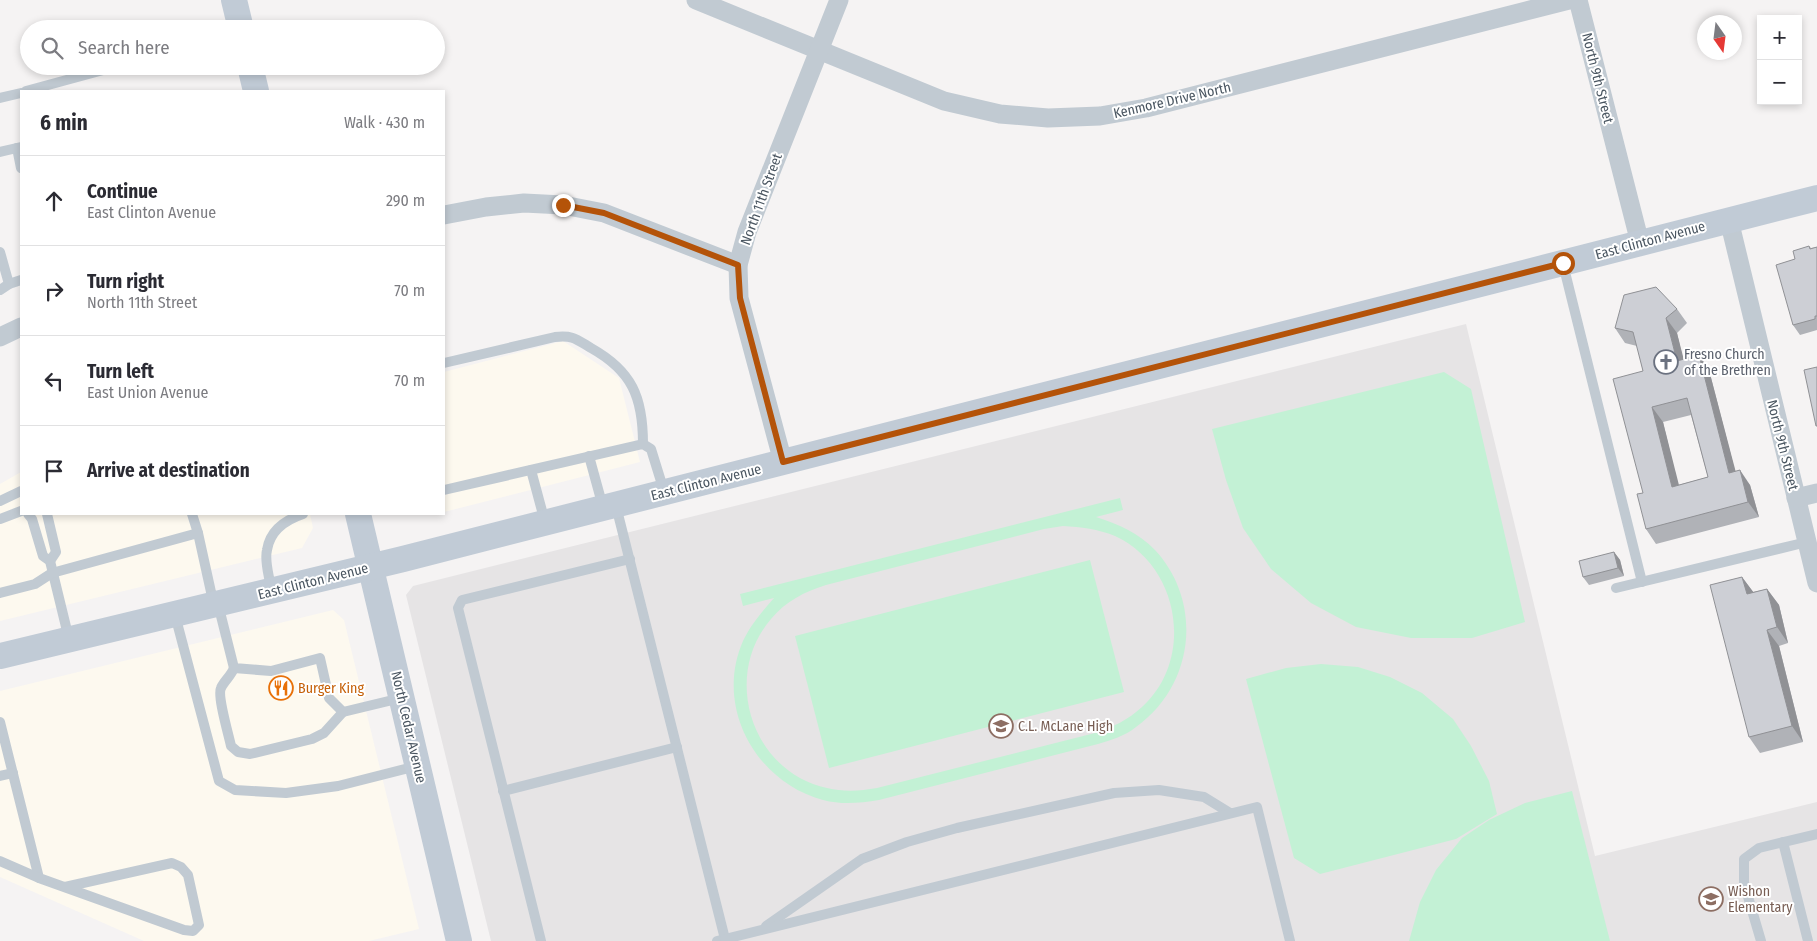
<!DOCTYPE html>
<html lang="en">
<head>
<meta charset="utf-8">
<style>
	:root { --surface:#fff; --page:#f2f2f3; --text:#2b2b33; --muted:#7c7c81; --line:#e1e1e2 }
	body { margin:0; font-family:"Fira Sans Condensed",sans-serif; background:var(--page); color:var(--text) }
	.controls { position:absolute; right:15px; top:15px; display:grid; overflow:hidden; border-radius:0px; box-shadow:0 2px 8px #0003 }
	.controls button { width:45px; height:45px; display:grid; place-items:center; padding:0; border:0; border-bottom:1px solid var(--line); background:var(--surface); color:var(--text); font:25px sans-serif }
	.compass { position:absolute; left:1697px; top:15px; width:45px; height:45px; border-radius:50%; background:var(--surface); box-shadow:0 2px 8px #0003; rotate:166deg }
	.stop { position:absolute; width:15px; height:15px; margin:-11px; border:4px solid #b45309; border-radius:50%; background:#fff }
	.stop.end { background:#b45309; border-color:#fff; box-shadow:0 1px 5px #0008 }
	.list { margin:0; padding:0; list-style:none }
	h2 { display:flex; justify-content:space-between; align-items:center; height:65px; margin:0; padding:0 20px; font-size:21px }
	h2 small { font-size:16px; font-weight:400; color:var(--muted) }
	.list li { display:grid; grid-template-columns:32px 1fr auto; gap:15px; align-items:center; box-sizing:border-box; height:90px; padding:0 20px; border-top:1px solid var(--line) }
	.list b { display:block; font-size:19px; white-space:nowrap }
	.list p { margin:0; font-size:16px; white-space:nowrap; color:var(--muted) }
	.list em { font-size:16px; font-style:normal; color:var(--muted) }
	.icon { flex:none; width:28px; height:28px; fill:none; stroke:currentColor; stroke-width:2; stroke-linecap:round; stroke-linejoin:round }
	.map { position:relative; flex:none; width:1817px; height:941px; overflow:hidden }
	.search { position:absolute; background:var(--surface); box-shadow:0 2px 8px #0003; left:20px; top:20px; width:425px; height:55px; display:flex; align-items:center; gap:12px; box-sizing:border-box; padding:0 18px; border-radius:28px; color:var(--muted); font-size:19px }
	.panel { position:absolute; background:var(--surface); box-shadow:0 2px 8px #0003; left:20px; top:90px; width:425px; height:425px; border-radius:0px }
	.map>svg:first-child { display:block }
	.commercial { fill:#fdf9ef }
	.education { fill:#e6e4e5 }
	.green { fill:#c3f1d5; fill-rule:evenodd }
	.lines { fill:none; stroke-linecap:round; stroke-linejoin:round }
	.lane { stroke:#c1cad2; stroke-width:10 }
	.street { stroke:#c1cad2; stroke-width:19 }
	.secondary { stroke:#c1cbd6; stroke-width:26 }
	.wall { fill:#b0b2b7; fill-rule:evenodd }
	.shaded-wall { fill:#909195 }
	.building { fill:#cdcfd5; stroke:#909195; fill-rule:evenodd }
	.route { stroke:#b45309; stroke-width:6 }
	.labels { text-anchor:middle; stroke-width:4; stroke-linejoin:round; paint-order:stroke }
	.street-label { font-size:14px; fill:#4a5661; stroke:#fff }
	.worship-label { font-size:14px; fill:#5b616d; stroke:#fff; text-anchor:start }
	.food-label { font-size:14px; fill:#c56008; stroke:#fff; text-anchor:start }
	.education-label { font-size:14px; fill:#785e54; stroke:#fff; text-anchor:start }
</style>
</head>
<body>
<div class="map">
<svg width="1817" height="941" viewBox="0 0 1817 941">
	<rect width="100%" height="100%" fill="#f5f3f3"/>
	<g class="commercial">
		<path d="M 563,341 L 619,378 L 640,462 L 444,512 L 444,372 Z"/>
		<path d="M 21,472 L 21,514 L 310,514 L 313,528 L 302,548 L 0,621 L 0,484 Z"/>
		<path d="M 333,610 L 344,620 L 419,929 L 369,941 L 144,941 L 0,877 L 0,691 Z"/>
	</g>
	<path class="education" d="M 1466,324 L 1595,856 L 1817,802 L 1817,941 L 491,941 L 406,595 L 413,586 Z"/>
	<g class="green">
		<path d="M 1444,372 L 1471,389 L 1525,622 L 1472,638 L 1411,638 L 1356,627 L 1311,603 L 1271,569 L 1243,528 L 1226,480 L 1212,429 Z"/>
		<path d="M 1120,498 L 1123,510 L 1096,517 C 1118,524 1139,533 1155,550 C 1204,603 1194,686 1136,727 C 1125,736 1111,740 1098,744 L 879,800 C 860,803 842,805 823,800 C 756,782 714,707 743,641 C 751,624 762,612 774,598 L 743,606 L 740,594 ZM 1063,526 C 1081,527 1098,529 1115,536 C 1180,566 1195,659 1142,707 C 1128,720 1113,727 1095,733 L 877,788 C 860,791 844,792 827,788 C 752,772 721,677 771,619 C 786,601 804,592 826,585 L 1044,529 Z"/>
		<path d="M 1090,560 L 1124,692 L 829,768 L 795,636 Z"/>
		<path d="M 1321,664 L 1358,667 L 1390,677 L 1422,693 L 1453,719 L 1471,746 L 1489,781 L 1497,814 L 1456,839 L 1320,874 L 1294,858 L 1246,679 L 1286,668 Z"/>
		<path d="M 1572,791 L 1610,941 L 1409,941 L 1420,902 L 1436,870 L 1462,838 L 1489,820 L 1525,803 Z"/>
	</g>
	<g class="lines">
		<g class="lane">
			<path d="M 26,91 L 118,66"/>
			<path d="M 0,98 L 21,93"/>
			<path d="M 17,148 L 21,168"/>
			<path d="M 0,152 L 21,147"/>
			<path d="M 0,252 L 9,284"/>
			<path d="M 1563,264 L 1642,582"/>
			<path d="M 0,290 L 9,284 L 21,280"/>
			<path d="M 444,363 L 555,337 C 573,335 576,339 591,348 C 632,371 643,397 643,444"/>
			<path d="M 589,456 L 603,507"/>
			<path d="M 531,470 L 545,522"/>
			<path d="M 444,490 L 643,444 L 651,449 L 664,491"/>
			<path d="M 0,501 L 21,491"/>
			<path d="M 616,506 L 725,939 L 717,941"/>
			<path d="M 28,514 L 32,519 L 43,556 L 50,561 L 69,639"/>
			<path d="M 47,514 L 56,552 L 50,561"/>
			<path d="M 192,514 L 198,533"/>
			<path d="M 0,519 L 21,511"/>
			<path d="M 1616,588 L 1807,542"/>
			<path d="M 271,589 C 270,578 264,562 267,550 C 270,530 285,520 303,514"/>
			<path d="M 0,593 L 35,584 L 52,573 L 198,533 L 211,592 L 218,604 L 234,668 L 271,671 L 320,658 L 329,698 L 343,712 L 401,698"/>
			<path d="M 175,615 L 219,781 L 235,790 L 286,793 L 338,786 L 417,766"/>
			<path d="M 234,668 C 231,676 224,681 221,688 C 217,696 229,736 231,746 L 238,752 L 250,754 L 312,739 L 324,733 L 343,712"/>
			<path d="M 0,722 L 39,878 L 184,930 L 193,931 L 199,925 L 188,875 L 181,867 L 172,863 L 65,887"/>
			<path d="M 0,776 L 13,773"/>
			<path d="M 503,791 L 677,747"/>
			<path d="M 1783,842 L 1808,941"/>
			<path d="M 0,861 L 39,878"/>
			<path d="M 766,926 L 862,859 L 907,842 L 957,828 L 1114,793 L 1159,790 L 1204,797 L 1230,813"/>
			<path d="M 541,941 L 458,608 L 462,600 L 630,559"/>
			<path d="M 726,941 L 725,939 L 1257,807 L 1290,941"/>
			<path d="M 1761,941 L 1744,883 L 1744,859 L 1759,848 L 1817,834"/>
		</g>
		<g class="street">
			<path d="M 696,0 L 944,101 L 1000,114 L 1048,118 L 1100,116 L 1146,108 L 1569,0"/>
			<path d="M 1578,0 L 1640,243"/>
			<path d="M 444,215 L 486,207 L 524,203 L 563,205 L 604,213 L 738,265"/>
			<path d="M 1729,220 L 1817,583"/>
			<path d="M 0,337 L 21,327"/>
			<path d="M 783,462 L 739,298 L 738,265 L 747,232 L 839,0"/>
			<path d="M 1796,498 L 1817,493"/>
		</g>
		<g class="secondary">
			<path d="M 234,0 L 241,29"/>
			<path d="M 250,66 L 256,91"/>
			<path d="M 358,514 L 459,941"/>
			<path d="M 0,656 L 403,559 L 1817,198"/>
		</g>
	</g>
	<g class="wall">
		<path d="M 1809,246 L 1811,248 L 1817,247 L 1817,330 L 1800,335 L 1793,325 Z"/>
		<path d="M 1677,309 L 1687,323 L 1677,333 L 1683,359 L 1699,355 L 1709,370 L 1735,471 L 1750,485 L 1759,517 L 1656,544 L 1646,529 L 1643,493 L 1643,371 L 1637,346 L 1625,343 L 1615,328 ZM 1691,415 L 1708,477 L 1678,485 L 1663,422 Z"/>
		<path d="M 1614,552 L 1620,560 L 1624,576 L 1589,585 L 1583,577 Z"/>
		<path d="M 1742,577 L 1753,592 L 1767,589 L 1779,605 L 1788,643 L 1779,646 L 1803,742 L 1760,753 L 1749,737 Z"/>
	</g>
	<g class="shaded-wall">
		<path d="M 1666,318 L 1677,333 L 1688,376 L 1677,361 Z"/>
		<path d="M 1699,355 L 1709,370 L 1740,488 L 1729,473 Z"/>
		<path d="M 1652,407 L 1663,422 L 1683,501 L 1672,487 Z"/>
		<path d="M 1740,470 L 1750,485 L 1759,517 L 1748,502 Z"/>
		<path d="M 1614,552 L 1620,560 L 1624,576 L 1618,568 Z"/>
		<path d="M 1742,577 L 1754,593 L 1747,594 Z"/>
		<path d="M 1767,589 L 1779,605 L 1788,643 L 1777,627 Z"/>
		<path d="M 1767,630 L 1779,646 L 1803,742 L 1792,726 Z"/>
	</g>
	<g class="building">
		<path d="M 1809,246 L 1810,249 L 1817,247 L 1817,316 L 1815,316 L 1815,319 L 1793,325 L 1776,265 L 1795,259 L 1793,251 Z"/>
		<path d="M 1656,287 L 1677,309 L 1666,318 L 1677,361 L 1699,355 L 1729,473 L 1740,470 L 1748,502 L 1646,529 L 1637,494 L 1643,493 L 1613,379 L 1643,371 L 1633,332 L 1615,328 L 1624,295 ZM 1687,398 L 1708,477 L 1672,487 L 1652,407 Z"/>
		<path d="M 1817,367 L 1817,426 L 1816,426 L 1804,370 Z"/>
		<path d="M 1614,552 L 1618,568 L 1583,577 L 1579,561 Z"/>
		<path d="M 1742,577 L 1747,594 L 1767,589 L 1777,627 L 1767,630 L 1792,726 L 1749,737 L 1710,585 Z"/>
	</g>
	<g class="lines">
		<path class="route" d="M 563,205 L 604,213 L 738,265 L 740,298 L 783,462 L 1563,263"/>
	</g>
	<defs>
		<g id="church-ring" transform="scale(1.25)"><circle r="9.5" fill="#fff" stroke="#6b7280" stroke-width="1.5"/><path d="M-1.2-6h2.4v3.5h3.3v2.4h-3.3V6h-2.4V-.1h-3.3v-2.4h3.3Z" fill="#6b7280"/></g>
		<g id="restaurant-ring" transform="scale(1.25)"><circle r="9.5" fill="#fff" stroke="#e8710a" stroke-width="1.5"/><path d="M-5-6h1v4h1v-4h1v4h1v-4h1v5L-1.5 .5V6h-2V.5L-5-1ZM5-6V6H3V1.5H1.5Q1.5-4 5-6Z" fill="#e8710a"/></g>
		<g id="school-ring" transform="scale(1.25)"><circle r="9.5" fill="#fff" stroke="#8d6e63" stroke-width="1.5"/><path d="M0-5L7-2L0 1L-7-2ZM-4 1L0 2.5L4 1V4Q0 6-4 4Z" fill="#8d6e63"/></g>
	</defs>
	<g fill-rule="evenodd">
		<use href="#church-ring" x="1666" y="362"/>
		<use href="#restaurant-ring" x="281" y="688"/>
		<use href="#school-ring" x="1001" y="726"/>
		<use href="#school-ring" x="1711" y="899"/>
	</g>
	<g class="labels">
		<g class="street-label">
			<text transform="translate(1598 78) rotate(76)" y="5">North 9th Street</text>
			<text transform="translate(1172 100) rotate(-13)" y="5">Kenmore Drive North</text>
			<text transform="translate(761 199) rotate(-70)" y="5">North 11th Street</text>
			<text transform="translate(1650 240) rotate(-15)" y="5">East Clinton Avenue</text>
			<text transform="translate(1783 445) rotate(76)" y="5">North 9th Street</text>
			<text transform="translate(706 482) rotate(-14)" y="5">East Clinton Avenue</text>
			<text transform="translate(313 581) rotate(-14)" y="5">East Clinton Avenue</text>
			<text transform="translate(409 727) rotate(77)" y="5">North Cedar Avenue</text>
		</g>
		<g class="worship-label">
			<text x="1684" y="359">Fresno Church<tspan x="1684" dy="16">of the Brethren</tspan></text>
		</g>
		<g class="food-label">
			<text x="298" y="693">Burger King</text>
		</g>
		<g class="education-label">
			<text x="1018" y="731">C.L. McLane High</text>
			<text x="1728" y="896">Wishon<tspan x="1728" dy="16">Elementary</tspan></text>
		</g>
	</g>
</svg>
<div class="controls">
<button>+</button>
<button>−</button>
</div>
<svg class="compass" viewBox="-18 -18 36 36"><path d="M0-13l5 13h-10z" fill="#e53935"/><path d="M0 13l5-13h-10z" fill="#7c7c81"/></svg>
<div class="stop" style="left:1563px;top:263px"></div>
<div class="stop end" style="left:563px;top:205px"></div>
<div class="search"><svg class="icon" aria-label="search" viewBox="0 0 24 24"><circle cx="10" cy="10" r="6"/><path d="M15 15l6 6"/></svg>Search here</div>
<section class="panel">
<h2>6 min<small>Walk · 430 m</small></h2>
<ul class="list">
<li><svg class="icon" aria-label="ahead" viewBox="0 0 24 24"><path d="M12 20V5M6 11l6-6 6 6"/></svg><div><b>Continue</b><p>East Clinton Avenue</p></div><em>290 m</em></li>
<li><svg class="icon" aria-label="right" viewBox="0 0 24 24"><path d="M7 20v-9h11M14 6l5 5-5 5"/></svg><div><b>Turn right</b><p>North 11th Street</p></div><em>70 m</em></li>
<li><svg class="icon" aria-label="left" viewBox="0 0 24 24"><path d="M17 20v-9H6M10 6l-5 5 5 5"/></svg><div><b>Turn left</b><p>East Union Avenue</p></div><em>70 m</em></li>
<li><svg class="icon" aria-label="arrive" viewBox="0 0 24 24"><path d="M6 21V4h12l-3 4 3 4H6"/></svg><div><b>Arrive at destination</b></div></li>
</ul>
</section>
</div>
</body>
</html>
